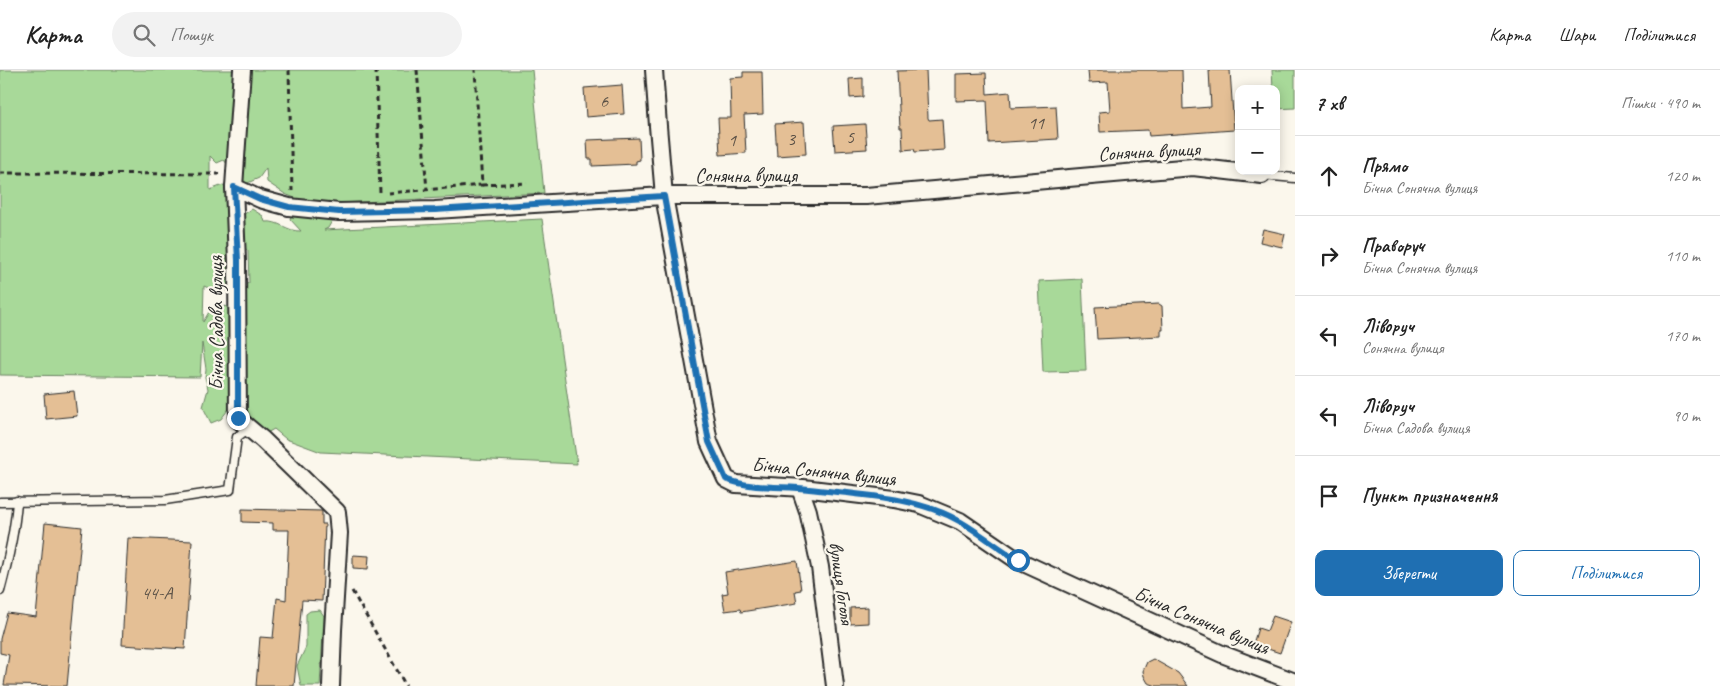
<!DOCTYPE html>
<html lang="uk">
<head>
<meta charset="utf-8">
<style>
	:root { --surface:#fff; --page:#f2f2f2; --text:#222; --muted:#767676; --line:#e0e0e0; --accent:#1f6fb2 }
	body { margin:0; font-family:Caveat,sans-serif; background:var(--page); color:var(--text) }
	.controls { position:absolute; right:15px; top:15px; display:grid; overflow:hidden; border-radius:10px; box-shadow:0 2px 12px #0003 }
	.controls button { width:45px; height:45px; display:grid; place-items:center; padding:0; border:0; border-bottom:1px solid var(--line); background:var(--surface); color:var(--text); font:25px sans-serif }
	.stop { position:absolute; width:15px; height:15px; margin:-11px; border:4px solid #1f6fb2; border-radius:50%; background:#fff }
	.stop.end { background:#1f6fb2; border-color:#fff; box-shadow:0 1px 5px #0008 }
	.list { margin:0; padding:0; list-style:none }
	h2 { display:flex; justify-content:space-between; align-items:center; height:65px; margin:0; padding:0 20px; font-size:21px }
	h2 small { font-size:16px; font-weight:400; color:var(--muted) }
	.list li { display:grid; grid-template-columns:32px 1fr auto; gap:15px; align-items:center; box-sizing:border-box; height:80px; padding:0 20px; border-top:1px solid var(--line) }
	.list b { display:block; font-size:19px; white-space:nowrap }
	.list p { margin:0; font-size:16px; white-space:nowrap; color:var(--muted) }
	.list em { font-size:16px; font-style:normal; color:var(--muted) }
	.actions { display:flex; gap:10px; padding:15px 20px }
	.actions a { flex:1; padding:11px 0; border:1px solid var(--accent); border-radius:10px; text-align:center; font-size:18px; color:var(--accent) }
	.actions .main { background:var(--accent); color:#fff }
	.icon { flex:none; width:28px; height:28px; fill:none; stroke:currentColor; stroke-width:2; stroke-linecap:round; stroke-linejoin:round }
	.map { position:relative; flex:none; width:1295px; height:616px; overflow:hidden }
	header { display:flex; align-items:center; gap:30px; box-sizing:border-box; height:70px; padding:0 25px; background:var(--surface); border-bottom:1px solid var(--line) }
	header strong { font-size:24px }
	nav { display:flex; gap:28px; margin-inline-start:auto; font-size:18px }
	.search { width:350px; height:45px; background:var(--page); display:flex; align-items:center; gap:12px; box-sizing:border-box; padding:0 18px; border-radius:28px; color:var(--muted); font-size:19px }
	main { display:flex }
	aside { flex:1; background:var(--surface) }
	.map>svg:first-child { display:block }
	.green { fill:#a8d999; stroke:#6a8262 }
	.building { fill:#e4bf95; stroke:#2b2b2b }
	.lines { fill:none; stroke-linecap:round; stroke-linejoin:round }
	.lane-casing { stroke:#2b2b2b; stroke-width:11 }
	.street-casing { stroke:#2b2b2b; stroke-width:20 }
	.path { stroke:#2b2b2b; stroke-width:3; stroke-dasharray:5 4; stroke-linecap:butt }
	.lane { stroke:#fbf7ec; stroke-width:8 }
	.street { stroke:#fbf7ec; stroke-width:16 }
	.route { stroke:#1f6fb2; stroke-width:6 }
	.labels { text-anchor:middle; stroke-width:4.5; stroke-linejoin:round; paint-order:stroke }
	.number-label { font-size:18px; fill:#595046 }
	.street-label { font-size:20px; fill:#2b2b2b; stroke:#fbf7ec }
</style>
</head>
<body>
<header>
<strong>Карта</strong>
<div class="search"><svg class="icon" aria-label="search" viewBox="0 0 24 24"><circle cx="10" cy="10" r="6"/><path d="M15 15l6 6"/></svg>Пошук</div>
<nav><a>Карта</a><a>Шари</a><a>Поділитися</a></nav>
</header>
<main>
<div class="map">
<svg width="1295" height="616" viewBox="0 0 1295 616">
	<rect width="100%" height="100%" fill="#fbf7ec"/>
	<filter id="ink" filterUnits="userSpaceOnUse"><feTurbulence type="fractalNoise" baseFrequency=".02" numOctaves="2"/><feDisplacementMap in="SourceGraphic" scale="10" xChannelSelector="R" yChannelSelector="G"/><feConvolveMatrix kernelMatrix="1 2 1 2 8 2 1 2 1" color-interpolation-filters="sRGB"/></filter>
	<g filter="url(#ink)">
		<g class="green">
			<path d="M 0,0 L 532,0 L 544,123 L 340,133 L 307,133 L 285,124 L 267,112 L 266,98 L 259,108 L 243,115 L 224,90 L 217,93 L 210,86 L 210,120 L 223,115 L 231,118 L 234,177 L 226,187 L 238,208 L 236,212 L 220,223 L 204,216 L 203,252 L 209,242 L 226,236 L 236,252 L 231,336 L 221,349 L 211,353 L 203,337 L 208,319 L 205,307 L 206,299 L 202,273 L 200,307 L 0,305 Z"/>
			<path d="M 1272,0 L 1295,0 L 1295,38 L 1276,39 L 1276,19 L 1273,19 Z"/>
			<path d="M 313,138 L 332,151 L 328,158 L 324,160 L 542,149 L 577,394 L 321,382 L 286,369 L 274,359 L 263,365 L 251,349 L 240,321 L 243,214 L 249,213 L 248,181 L 239,173 L 238,148 L 252,139 L 263,146 L 265,152 C 279,150 287,162 301,161 L 290,149 L 292,143 Z"/>
			<path d="M 1082,209 L 1086,301 L 1043,302 L 1039,211 Z"/>
			<path d="M 320,540 L 324,546 L 320,616 L 301,616 L 297,596 L 306,577 L 306,544 L 310,541 Z"/>
		</g>
		<g class="building">
			<path d="M 926,0 L 928,48 L 929,50 L 942,49 L 944,80 L 915,82 L 914,79 L 903,80 L 902,58 L 900,58 L 897,1 Z"/>
			<path d="M 1088,0 L 1182,0 L 1183,39 L 1211,37 L 1209,0 L 1230,0 L 1234,60 L 1149,66 L 1148,60 L 1100,62 L 1099,42 L 1110,41 L 1108,12 L 1089,13 Z"/>
			<path d="M 743,2 L 762,2 L 763,44 L 744,45 L 746,83 L 720,85 L 718,48 L 731,48 L 730,8 L 743,7 Z"/>
			<path d="M 986,3 L 987,24 L 1010,22 L 1011,38 L 1056,36 L 1058,69 L 989,73 L 987,30 L 956,31 L 956,4 Z"/>
			<path d="M 863,8 L 863,27 L 850,28 L 849,9 Z"/>
			<path d="M 622,15 L 624,44 L 586,47 L 584,18 Z"/>
			<path d="M 804,52 L 806,84 L 777,86 L 775,54 Z"/>
			<path d="M 865,54 L 867,79 L 835,81 L 833,56 Z"/>
			<path d="M 639,68 L 640,90 L 636,91 L 636,94 L 592,96 L 592,89 L 588,89 L 587,70 Z"/>
			<path d="M 1263,159 L 1285,164 L 1282,177 L 1260,172 Z"/>
			<path d="M 1159,234 L 1162,236 L 1163,260 L 1161,260 L 1161,266 L 1097,269 L 1095,237 Z"/>
			<path d="M 74,321 L 77,346 L 46,349 L 44,324 Z"/>
			<path d="M 242,439 L 322,441 L 322,454 L 325,454 L 322,531 L 302,530 L 294,616 L 256,616 L 260,567 L 273,568 L 277,528 L 286,530 L 289,460 L 273,460 L 273,453 L 242,452 Z"/>
			<path d="M 45,453 L 82,457 L 67,616 L 4,615 L 9,585 L 0,583 L 0,569 L 7,543 L 36,547 Z"/>
			<path d="M 128,468 L 192,471 L 185,579 L 122,575 Z"/>
			<path d="M 353,485 L 369,486 L 368,499 L 353,498 Z"/>
			<path d="M 797,491 L 801,520 L 795,521 L 797,533 L 741,542 L 740,539 L 725,541 L 722,524 L 728,523 L 725,502 Z"/>
			<path d="M 868,537 L 868,553 L 850,554 L 850,538 Z"/>
			<path d="M 1273,546 L 1291,552 L 1280,583 L 1253,574 L 1258,558 L 1267,561 Z"/>
			<path d="M 1153,589 L 1178,603 L 1188,616 L 1157,616 L 1148,613 L 1144,606 L 1143,601 L 1147,592 Z"/>
		</g>
		<g class="lines">
			<g class="lane-casing">
				<g id="lane">
					<path d="M 1262,105 L 1295,108"/>
					<path d="M 0,432 L 165,430 L 230,420 L 237,367 L 249,358"/>
					<path d="M 0,521 C 8,491 15,462 17,431"/>
				</g>
			</g>
			<g class="street-casing">
				<g id="street">
					<path d="M 242,0 L 234,117 L 237,191 L 238,349 L 263,370 L 337,442 L 339,463 L 333,560 L 331,616"/>
					<path d="M 654,0 L 658,56 L 664,126 L 709,372 L 726,409 L 736,414 L 803,418 L 894,429 L 919,434 L 960,451 L 1017,490 L 1222,584 L 1295,612"/>
					<path d="M 234,117 L 260,129 L 289,137 L 339,142 L 435,140 L 664,126 L 866,126 L 1193,97 L 1262,105"/>
					<path d="M 800,418 L 808,441 L 820,497 L 835,616"/>
				</g>
			</g>
			<g class="path">
				<path d="M 289,0 L 292,121"/>
				<path d="M 376,0 L 380,123"/>
				<path d="M 417,0 L 427,120"/>
				<path d="M 0,103 L 219,104"/>
				<path d="M 482,115 L 527,113"/>
				<path d="M 388,123 L 482,115 L 475,0"/>
				<path d="M 352,521 L 406,616"/>
			</g>
			<use href="#lane" class="lane"/>
			<use href="#street" class="street"/>
		</g>
	</g>
	<g class="lines" filter="url(#ink)">
		<path class="route" d="M 238,348 L 238,190 L 234,117 L 260,129 L 289,137 L 339,142 L 435,140 L 664,126 L 709,372 L 726,409 C 749,419 783,416 809,419 C 858,425 917,426 961,452 C 980,463 998,478 1018,490"/>
	</g>
	<g class="labels">
		<g class="number-label">
			<text x="604" y="37">6</text>
			<text x="1036" y="59">11</text>
			<text x="850" y="73">5</text>
			<text x="791" y="75">3</text>
			<text x="732" y="76">1</text>
			<text x="157" y="529">44-А</text>
		</g>
		<g class="street-label">
			<text transform="translate(1149 81) rotate(-3)" y="7">Сонячна вулиця</text>
			<text x="746" y="112">Сонячна вулиця</text>
			<text transform="translate(216 253) rotate(-90)" y="7">Бічна Садова вулиця</text>
			<text transform="translate(824 401) rotate(6)" y="7">Бічна Сонячна вулиця</text>
			<text transform="translate(842 513) rotate(82)" y="7">вулиця Гоголя</text>
			<text transform="translate(1202 550) rotate(23)" y="7">Бічна Сонячна вулиця</text>
		</g>
	</g>
</svg>
<div class="controls">
<button>+</button>
<button>−</button>
</div>
<div class="stop" style="left:1018px;top:490px"></div>
<div class="stop end" style="left:238px;top:348px"></div>
</div>
<aside>
<h2>7 хв<small>Пішки · 490 m</small></h2>
<ul class="list">
<li><svg class="icon" aria-label="ahead" viewBox="0 0 24 24"><path d="M12 20V5M6 11l6-6 6 6"/></svg><div><b>Прямо</b><p>Бічна Сонячна вулиця</p></div><em>120 m</em></li>
<li><svg class="icon" aria-label="right" viewBox="0 0 24 24"><path d="M7 20v-9h11M14 6l5 5-5 5"/></svg><div><b>Праворуч</b><p>Бічна Сонячна вулиця</p></div><em>110 m</em></li>
<li><svg class="icon" aria-label="left" viewBox="0 0 24 24"><path d="M17 20v-9H6M10 6l-5 5 5 5"/></svg><div><b>Ліворуч</b><p>Сонячна вулиця</p></div><em>170 m</em></li>
<li><svg class="icon" aria-label="left" viewBox="0 0 24 24"><path d="M17 20v-9H6M10 6l-5 5 5 5"/></svg><div><b>Ліворуч</b><p>Бічна Садова вулиця</p></div><em>90 m</em></li>
<li><svg class="icon" aria-label="arrive" viewBox="0 0 24 24"><path d="M6 21V4h12l-3 4 3 4H6"/></svg><div><b>Пункт призначення</b></div></li>
</ul>
<div class="actions"><a class="main">Зберегти</a><a>Поділитися</a></div>
</aside>
</main>
</body>
</html>
